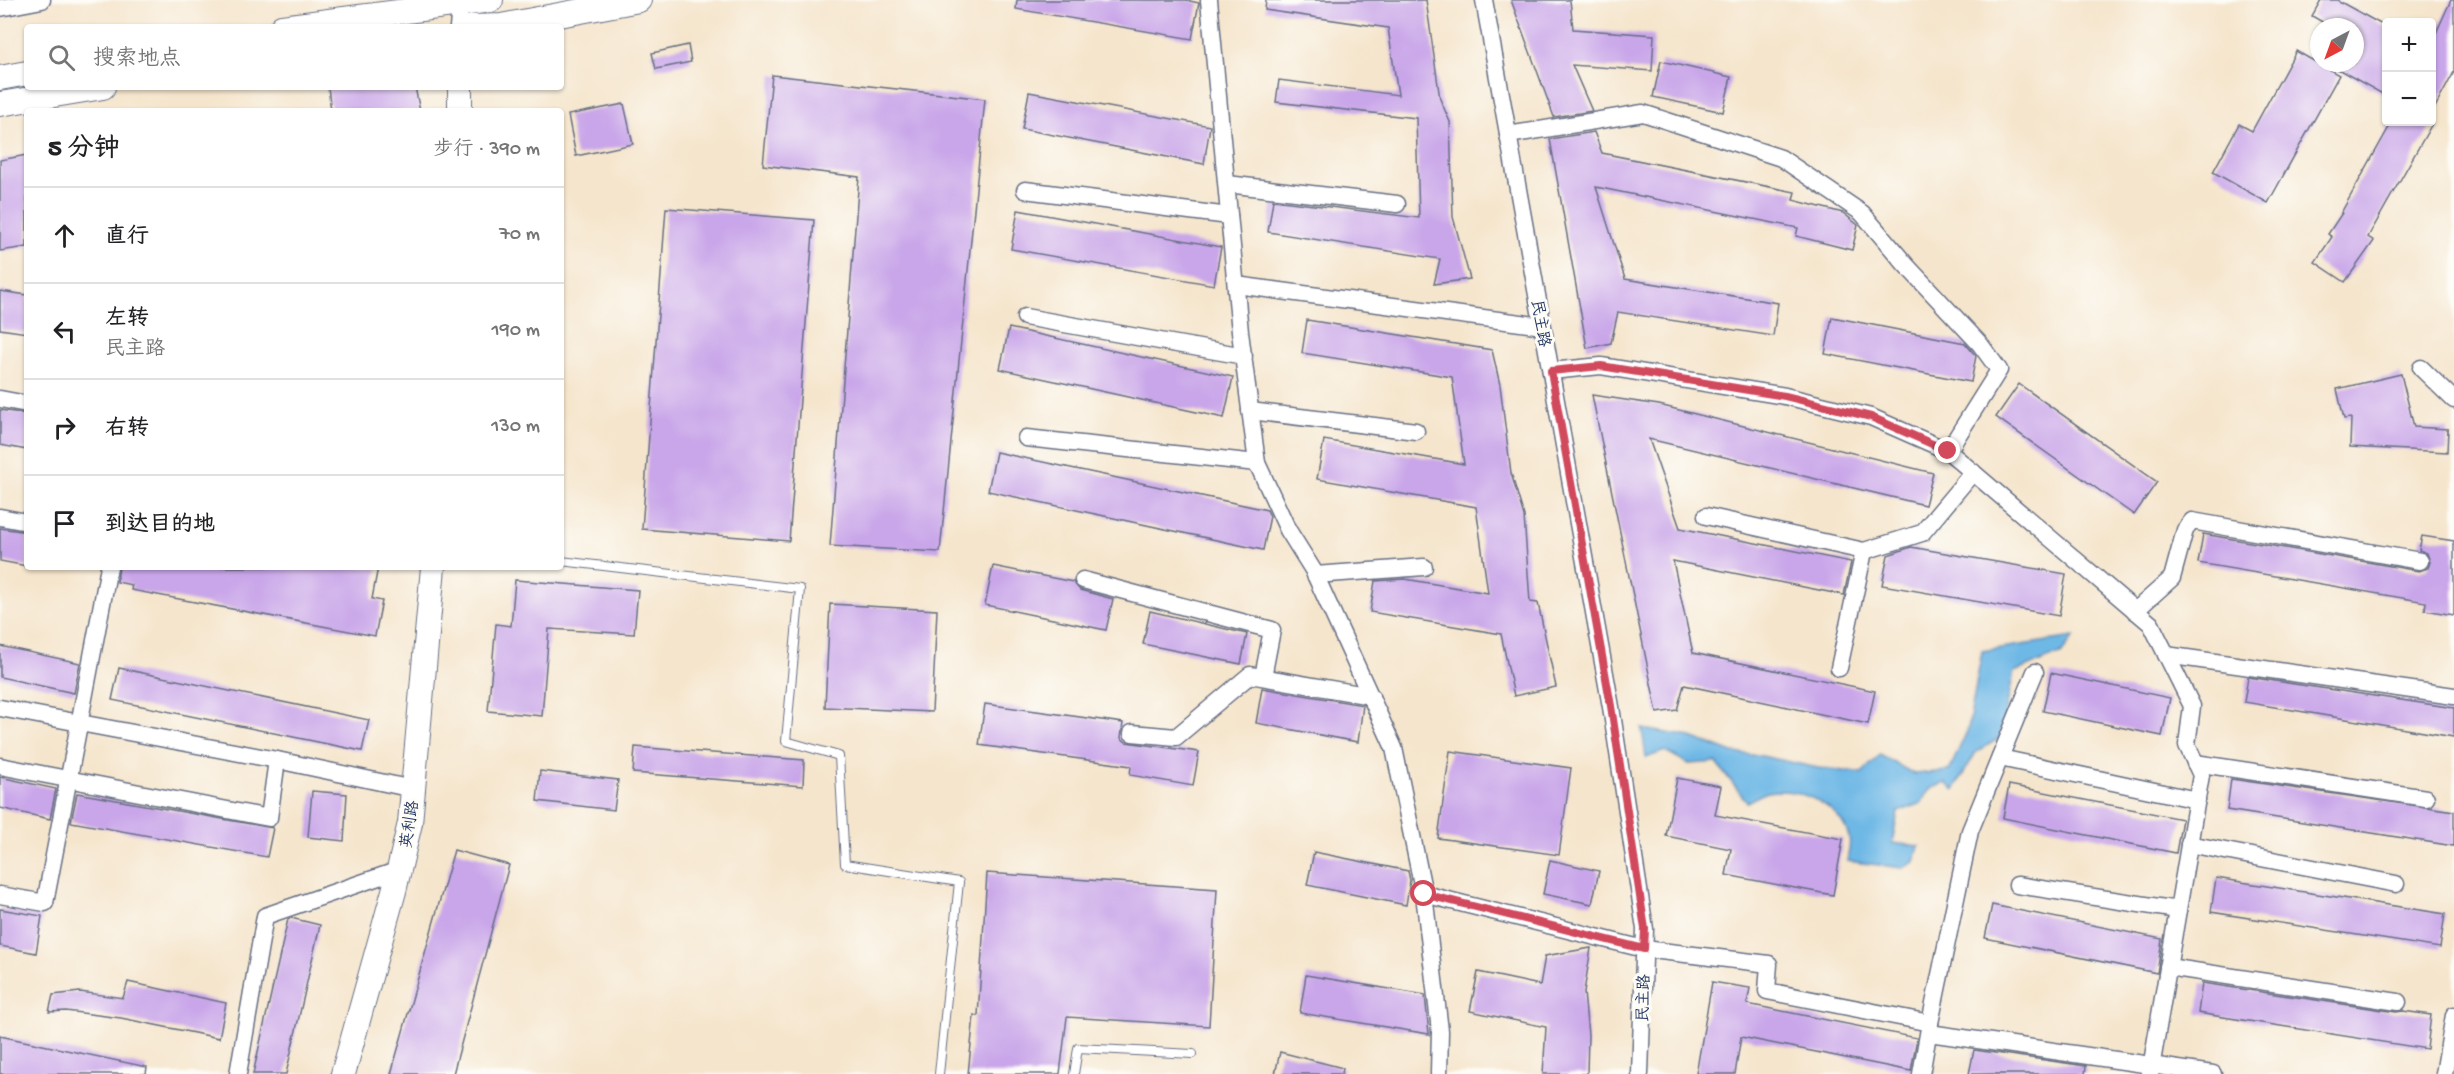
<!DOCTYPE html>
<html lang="zh">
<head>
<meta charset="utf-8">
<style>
	:root { --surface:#fff; --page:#f2f2f2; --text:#202124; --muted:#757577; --line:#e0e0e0 }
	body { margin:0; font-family:"Gochi Hand","LXGW WenKai TC",sans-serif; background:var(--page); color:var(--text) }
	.controls { position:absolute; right:18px; top:18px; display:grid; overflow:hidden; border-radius:6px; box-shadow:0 2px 4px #0004 }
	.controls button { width:54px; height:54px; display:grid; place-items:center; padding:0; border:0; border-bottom:2px solid var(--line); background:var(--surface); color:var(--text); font:30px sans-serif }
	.compass { position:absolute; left:2310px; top:18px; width:54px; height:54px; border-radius:50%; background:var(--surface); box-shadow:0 2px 4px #0004; rotate:221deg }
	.stop { position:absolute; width:18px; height:18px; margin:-14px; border:4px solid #d1495b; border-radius:50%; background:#fff }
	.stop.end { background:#d1495b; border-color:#fff; box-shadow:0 2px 6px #0008 }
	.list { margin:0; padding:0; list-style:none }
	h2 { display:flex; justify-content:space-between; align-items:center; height:78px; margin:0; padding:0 24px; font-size:26px }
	h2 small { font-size:20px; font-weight:400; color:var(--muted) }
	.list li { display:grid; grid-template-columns:39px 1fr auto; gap:18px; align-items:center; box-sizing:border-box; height:96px; padding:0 24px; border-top:2px solid var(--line) }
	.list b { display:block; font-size:22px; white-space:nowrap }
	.list p { margin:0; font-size:20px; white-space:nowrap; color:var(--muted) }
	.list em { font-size:20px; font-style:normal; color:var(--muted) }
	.icon { flex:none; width:33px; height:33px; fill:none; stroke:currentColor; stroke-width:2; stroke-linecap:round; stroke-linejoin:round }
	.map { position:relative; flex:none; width:2454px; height:1074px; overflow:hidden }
	.search { position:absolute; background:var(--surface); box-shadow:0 2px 4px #0004; left:24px; top:24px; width:540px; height:66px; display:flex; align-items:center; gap:15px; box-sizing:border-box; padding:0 21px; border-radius:6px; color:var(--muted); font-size:22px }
	.panel { position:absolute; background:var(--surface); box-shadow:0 2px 4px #0004; left:24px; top:108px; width:540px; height:462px; border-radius:6px }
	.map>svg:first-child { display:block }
	.water { fill:#6eb8e6; stroke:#4474a2; stroke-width:1.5 }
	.building { fill:#c9a6e9 }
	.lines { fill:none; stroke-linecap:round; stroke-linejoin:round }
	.lane-casing { stroke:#676f84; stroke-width:10 }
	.street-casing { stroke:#676f84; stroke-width:19 }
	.secondary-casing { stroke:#676f84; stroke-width:26 }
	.lane { stroke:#fff; stroke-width:8 }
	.street { stroke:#fff; stroke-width:16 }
	.secondary { stroke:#fff; stroke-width:24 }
	.route { stroke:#d1495b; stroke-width:8 }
	.labels { text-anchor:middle; stroke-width:6; stroke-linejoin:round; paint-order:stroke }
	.street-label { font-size:16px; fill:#1b2f5e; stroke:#fdfcf7 }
</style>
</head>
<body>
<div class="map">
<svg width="2454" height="1074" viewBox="0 0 2454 1074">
	<rect width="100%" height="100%" fill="#fdfcf7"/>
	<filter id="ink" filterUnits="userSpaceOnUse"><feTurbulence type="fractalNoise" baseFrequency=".0167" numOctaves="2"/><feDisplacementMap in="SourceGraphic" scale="12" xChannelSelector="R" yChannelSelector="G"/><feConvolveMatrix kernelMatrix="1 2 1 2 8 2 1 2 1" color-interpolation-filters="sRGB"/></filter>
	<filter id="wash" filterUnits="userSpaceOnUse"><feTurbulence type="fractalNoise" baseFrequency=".008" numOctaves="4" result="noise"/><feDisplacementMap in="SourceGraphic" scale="24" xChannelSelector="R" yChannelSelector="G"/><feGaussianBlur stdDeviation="1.35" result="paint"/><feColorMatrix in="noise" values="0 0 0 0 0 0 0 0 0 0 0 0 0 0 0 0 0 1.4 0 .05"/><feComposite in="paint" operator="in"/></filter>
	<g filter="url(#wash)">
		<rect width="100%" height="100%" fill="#f5e5cc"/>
		<path class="water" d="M 2074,637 L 2061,654 L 2014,672 L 2000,738 L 1976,752 L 1954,790 L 1945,783 L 1930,789 L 1920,804 L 1898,812 L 1892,843 L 1919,846 L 1915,862 L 1903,868 L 1847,861 C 1848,854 1851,844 1849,837 C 1840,805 1800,787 1768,792 C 1761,794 1753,799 1747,802 L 1716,762 L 1689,764 L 1665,751 L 1646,758 L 1642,729 L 1691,737 L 1733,753 L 1762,756 L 1818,768 L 1862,773 L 1880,755 L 1914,774 L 1949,771 L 1968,729 L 1982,651 Z"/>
		<g id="blocks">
			<g class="building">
				<path d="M 1017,0 L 1186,0 L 1199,3 L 1192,39 L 1016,9 Z"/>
				<path d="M 1266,0 L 1426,0 L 1440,99 L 1450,122 L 1453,217 L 1470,279 L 1434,284 L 1440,259 L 1268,232 L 1273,200 L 1419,218 L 1416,118 L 1276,102 L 1279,80 L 1398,95 L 1388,28 L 1265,10 Z"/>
				<path d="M 1511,0 L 1570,0 L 1573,29 L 1654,35 L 1652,71 L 1572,65 L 1592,111 L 1554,117 Z"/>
				<path d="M 2321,0 L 2337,0 L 2386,27 L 2386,96 L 2327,63 L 2355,63 L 2355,27 L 2331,27 L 2312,16 Z"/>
				<path d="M 2451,0 L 2454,0 L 2454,72 L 2432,113 L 2432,42 Z"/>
				<path d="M 688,45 L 691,62 L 656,69 L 652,53 Z"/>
				<path d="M 2296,51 L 2339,75 L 2268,203 L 2213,172 L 2239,124 L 2252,131 Z"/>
				<path d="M 1661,61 L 1731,77 L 1723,112 L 1653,97 Z"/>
				<path d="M 772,75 L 985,99 L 940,552 L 830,546 L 859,177 L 763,165 Z"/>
				<path d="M 328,87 L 415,87 L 420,111 L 331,111 Z"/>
				<path d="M 1029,92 L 1210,126 L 1204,164 L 1022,129 Z"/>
				<path d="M 624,104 L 633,144 L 576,156 L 568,115 Z"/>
				<path d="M 2392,122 L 2433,122 L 2368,237 L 2374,241 L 2345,282 L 2315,262 L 2332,237 L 2328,234 L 2342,213 L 2341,213 Z"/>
				<path d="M 1594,132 L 1602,153 L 1795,192 L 1793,200 L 1843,213 L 1858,225 L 1852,250 L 1796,236 L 1798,228 L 1596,187 L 1625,279 L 1778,303 L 1773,336 L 1618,312 L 1611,343 L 1587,348 L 1550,139 Z"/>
				<path d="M 27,155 L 27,247 L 0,251 L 0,160 Z"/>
				<path d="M 666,208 L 814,220 L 789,541 L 642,529 Z"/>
				<path d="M 1018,210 L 1221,247 L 1214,285 L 1011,249 Z"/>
				<path d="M 0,291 L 27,295 L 27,333 L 0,329 Z"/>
				<path d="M 1832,317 L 1965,343 L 1976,356 L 1971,382 L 1825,354 Z"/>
				<path d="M 1307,320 L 1492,350 L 1500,385 L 1511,473 L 1524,516 L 1530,602 L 1538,603 L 1556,687 L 1514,696 L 1501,634 L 1370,612 L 1375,581 L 1405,579 L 1488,593 L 1476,507 L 1317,479 L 1324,440 L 1464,464 L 1452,377 L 1302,353 Z"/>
				<path d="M 1009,328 L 1233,377 L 1224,418 L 1000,369 Z"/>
				<path d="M 2401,374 L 2414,427 L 2448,429 L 2447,452 L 2350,447 L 2351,418 L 2344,419 L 2337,389 Z"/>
				<path d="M 2019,384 L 2157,482 L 2134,515 L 1996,417 Z"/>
				<path d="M 1592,395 L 1659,405 L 1933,473 L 1925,505 L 1649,439 L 1680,528 L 1851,562 L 1844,595 L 1673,561 L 1693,653 L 1875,691 L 1868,724 L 1684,685 L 1677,710 L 1657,713 Z"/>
				<path d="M 0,410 L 27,414 L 27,450 L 0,445 Z"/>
				<path d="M 996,452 L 1267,510 L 1270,516 L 1263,550 L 988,491 Z"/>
				<path d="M 0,528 L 27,532 L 27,566 L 0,561 Z"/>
				<path d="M 2203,534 L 2419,571 L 2428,568 L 2430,562 L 2427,553 L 2419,550 L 2422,536 L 2454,541 L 2454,615 L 2425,610 L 2426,602 L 2198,563 Z"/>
				<path d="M 1911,547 L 2066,574 L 2059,616 L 1882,585 L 1888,555 Z"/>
				<path d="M 993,566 L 1073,582 L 1080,590 L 1113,599 L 1106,630 L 985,605 Z"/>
				<path d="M 119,567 L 378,567 L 372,599 L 382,601 L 375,636 L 131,590 L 132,585 L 117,582 Z"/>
				<path d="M 515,580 L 638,590 L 634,634 L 549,629 L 542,716 L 488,711 L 496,624 L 511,626 Z"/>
				<path d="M 830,604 L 937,610 L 932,712 L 825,707 Z"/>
				<path d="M 1150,611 L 1247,634 L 1241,664 L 1143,644 Z"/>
				<path d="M 0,646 L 80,663 L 74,693 L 0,677 Z"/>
				<path d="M 119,668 L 369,720 L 362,751 L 112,700 Z"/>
				<path d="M 2051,673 L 2170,698 L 2162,736 L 2043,711 Z"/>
				<path d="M 2248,677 L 2454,708 L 2454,737 L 2244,702 Z"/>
				<path d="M 1262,688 L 1363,705 L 1358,742 L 1256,723 Z"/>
				<path d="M 985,704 L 1123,723 L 1121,738 L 1126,742 L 1199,752 L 1193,786 L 1130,775 L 1131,766 L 979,745 Z"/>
				<path d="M 635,747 L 804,760 L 803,786 L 633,773 Z"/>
				<path d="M 1450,751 L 1571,768 L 1559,855 L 1438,838 Z"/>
				<path d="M 540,771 L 618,780 L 614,810 L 537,801 Z"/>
				<path d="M 0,777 L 56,789 L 50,819 L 0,808 Z"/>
				<path d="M 1677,778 L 1721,786 L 1715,815 L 1843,839 L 1833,895 L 1726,875 L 1731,849 L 1666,836 Z"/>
				<path d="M 2231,779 L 2454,811 L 2454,846 L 2227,810 Z"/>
				<path d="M 2009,785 L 2182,819 L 2176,853 L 2003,818 Z"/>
				<path d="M 312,791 L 347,794 L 344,841 L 308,837 Z"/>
				<path d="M 77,793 L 273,828 L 267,857 L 71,822 Z"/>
				<path d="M 454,850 L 509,865 L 453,1074 L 391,1074 Z"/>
				<path d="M 1314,852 L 1408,871 L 1410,880 L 1406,905 L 1307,885 Z"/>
				<path d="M 1550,860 L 1599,871 L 1592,904 L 1543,894 Z"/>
				<path d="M 987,873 L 1217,889 L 1209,1026 L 1067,1017 L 1060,1074 L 968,1074 L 974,1015 L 978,1016 Z"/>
				<path d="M 2216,878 L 2445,914 L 2440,948 L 2211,912 Z"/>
				<path d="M 1992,905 L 2162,939 L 2157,973 L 1985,938 Z"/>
				<path d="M 0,909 L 42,916 L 36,953 L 0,946 Z"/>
				<path d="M 291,918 L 320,925 L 286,1074 L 253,1074 L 288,919 Z"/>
				<path d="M 1591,948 L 1584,992 L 1588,1035 L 1587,1074 L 1543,1074 L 1546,1027 L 1470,1011 L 1478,972 L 1540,985 L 1545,956 Z"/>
				<path d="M 1306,975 L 1425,995 L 1429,1034 L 1300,1013 Z"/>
				<path d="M 128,982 L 226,1003 L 219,1038 L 121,1018 L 66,1011 L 49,1012 L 53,995 L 80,992 L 123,998 Z"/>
				<path d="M 1712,982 L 1750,988 L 1747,1004 L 1917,1038 L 1911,1071 L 1741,1037 L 1735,1074 L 1696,1074 Z"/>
				<path d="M 2202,983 L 2396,1012 L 2403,1011 L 2431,1015 L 2427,1049 L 2198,1013 Z"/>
				<path d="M 0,1036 L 147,1067 L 146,1074 L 0,1074 Z"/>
				<path d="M 1974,1050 L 2086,1066 L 2085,1074 L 1969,1074 Z"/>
				<path d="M 1280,1052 L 1343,1068 L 1342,1074 L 1275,1074 Z"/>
			</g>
		</g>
	</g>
	<g filter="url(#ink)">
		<use href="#blocks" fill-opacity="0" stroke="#676f84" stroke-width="1.5"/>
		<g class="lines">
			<g class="lane-casing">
				<g id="lane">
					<path d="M 561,561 L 800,589 L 786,741 L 839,756 L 845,864 L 959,882 L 939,1074"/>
					<path d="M 1074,1074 L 1078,1048 L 1193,1054"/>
				</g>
			</g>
			<g class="street-casing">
				<g id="street">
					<path d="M 1209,0 L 1240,332 L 1257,463 L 1288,530 L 1313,570 L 1394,748 L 1424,894 L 1440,1031 L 1439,1074"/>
					<path d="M 1484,0 L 1611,707 L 1645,929 L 1640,1074"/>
					<path d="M 0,8 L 42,0"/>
					<path d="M 458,27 L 461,0"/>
					<path d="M 1508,135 L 1643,113 L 1781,158 L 1862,213 L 1906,265 L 1980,344 L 1999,370 L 1948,451"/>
					<path d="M 1227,184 L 1397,204"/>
					<path d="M 1025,190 L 1229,216"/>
					<path d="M 1236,285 L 1543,326"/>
					<path d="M 1025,317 L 1244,356"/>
					<path d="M 2421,368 L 2454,400"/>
					<path d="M 1551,371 L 1601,366 L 1785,396 L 1871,417 L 1948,451 L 2151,624 L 2192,706 L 2187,745 L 2201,775 L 2150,1074"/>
					<path d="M 0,399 L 27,404"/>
					<path d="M 1250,411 L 1416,431"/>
					<path d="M 1026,438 L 1257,463"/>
					<path d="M 1706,516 L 1864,551"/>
					<path d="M 0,517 L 27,522"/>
					<path d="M 1315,575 L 1424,567"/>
					<path d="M 1083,580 L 1272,630 L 1263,677"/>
					<path d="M 2135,611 L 2172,578 L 2185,530 L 2192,521 L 2420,561"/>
					<path d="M 2166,655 L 2454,696"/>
					<path d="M 1839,668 L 1864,551 L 1922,533 L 1973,472"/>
					<path d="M 0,708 L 277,760"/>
					<path d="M 1132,733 L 1176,737 L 1250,675 L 1371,696"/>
					<path d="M 2000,758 L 2197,800"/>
					<path d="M 2195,763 L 2426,798"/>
					<path d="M 0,766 L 269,818 L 277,760 L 413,789"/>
					<path d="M 2189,844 L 2396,884"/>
					<path d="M 2017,885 L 2178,910"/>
					<path d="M 1424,894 L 1644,949 L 1769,964 L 1767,991 L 1930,1023 L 1921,1074"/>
					<path d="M 0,895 L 45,903 L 109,567"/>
					<path d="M 2168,967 L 2398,1002"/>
					<path d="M 1930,1023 L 1970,831 L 2035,672"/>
					<path d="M 1929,1033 L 2213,1074"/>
					<path d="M 238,1074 L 265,916 L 399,870"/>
					<path d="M 2444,1074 L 2454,1015"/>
				</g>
			</g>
			<g class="secondary-casing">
				<g id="secondary">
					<path d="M 282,27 L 491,0"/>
					<path d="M 472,27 L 501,26 L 639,0"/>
					<path d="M 0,78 L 27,73"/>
					<path d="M 0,104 L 103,87"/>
					<path d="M 460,111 L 460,87"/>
					<path d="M 343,1074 L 394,891 L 410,823 L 433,567"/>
				</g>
			</g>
			<use href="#lane" class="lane"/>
			<use href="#street" class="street"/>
			<use href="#secondary" class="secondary"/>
		</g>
	</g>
	<g class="lines" filter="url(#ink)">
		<path class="route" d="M 1424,894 L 1644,949 L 1645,929 L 1611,706 L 1551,371 L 1601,366 L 1785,396 L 1871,417 L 1948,451"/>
	</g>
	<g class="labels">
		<g class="street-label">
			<text transform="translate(1542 323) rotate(80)" y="6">民主路</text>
			<text transform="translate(408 824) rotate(-81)" y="6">英利路</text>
			<text transform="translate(1642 998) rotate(-88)" y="6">民主路</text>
		</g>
	</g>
</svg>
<div class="controls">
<button>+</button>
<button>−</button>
</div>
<svg class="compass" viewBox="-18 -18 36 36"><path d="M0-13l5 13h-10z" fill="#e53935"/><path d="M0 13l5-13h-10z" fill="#757577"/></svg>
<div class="stop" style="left:1424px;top:894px"></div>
<div class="stop end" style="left:1948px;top:451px"></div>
<div class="search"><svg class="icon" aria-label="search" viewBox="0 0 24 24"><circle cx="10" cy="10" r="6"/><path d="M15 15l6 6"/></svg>搜索地点</div>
<section class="panel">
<h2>5 分钟<small>步行 · 390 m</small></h2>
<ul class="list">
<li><svg class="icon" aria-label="ahead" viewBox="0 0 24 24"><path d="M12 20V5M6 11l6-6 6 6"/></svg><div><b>直行</b></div><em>70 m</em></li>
<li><svg class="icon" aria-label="left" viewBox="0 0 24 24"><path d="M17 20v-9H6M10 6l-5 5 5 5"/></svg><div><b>左转</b><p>民主路</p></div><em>190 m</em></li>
<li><svg class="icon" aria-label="right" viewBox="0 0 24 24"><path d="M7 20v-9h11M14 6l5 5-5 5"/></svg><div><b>右转</b></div><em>130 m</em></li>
<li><svg class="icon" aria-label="arrive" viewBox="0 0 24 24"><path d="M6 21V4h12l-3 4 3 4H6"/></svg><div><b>到达目的地</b></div></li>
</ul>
</section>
</div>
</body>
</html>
